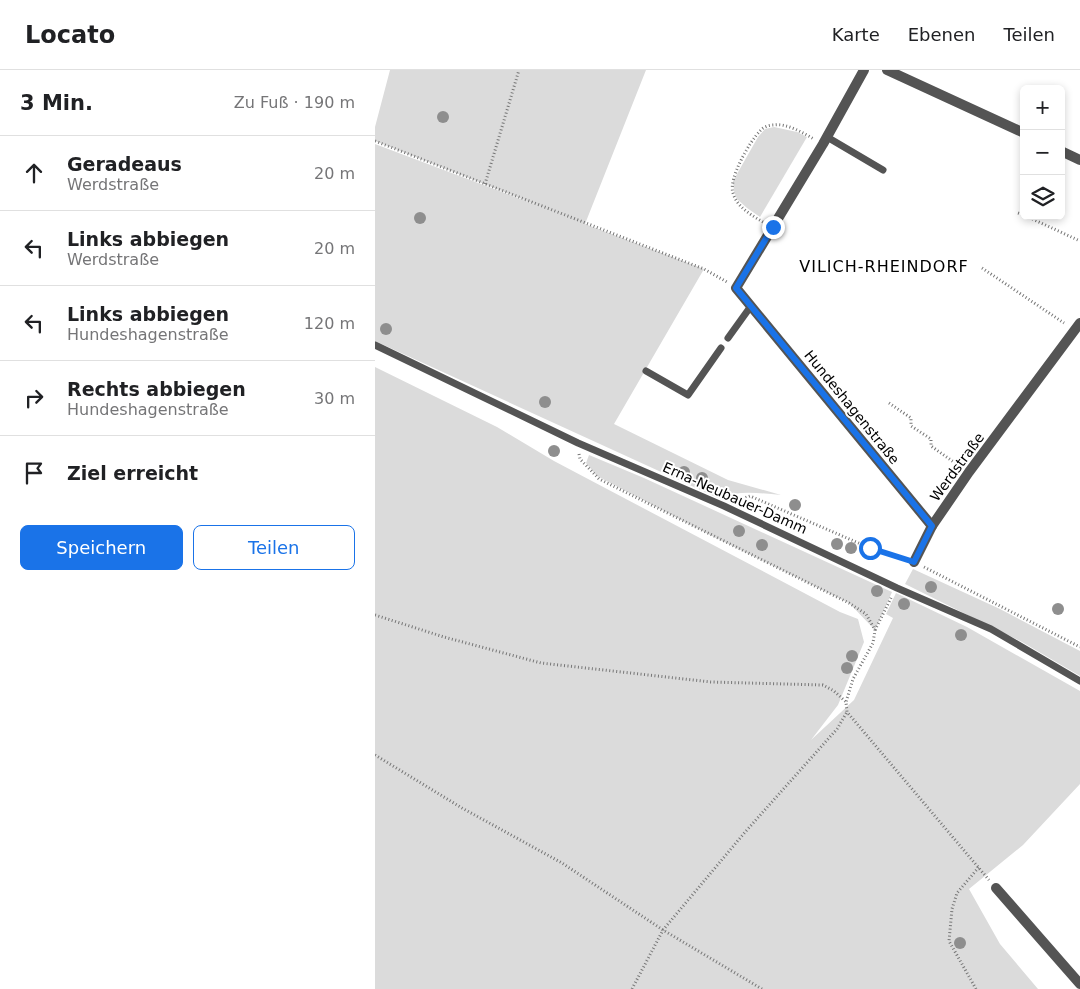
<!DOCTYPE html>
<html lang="de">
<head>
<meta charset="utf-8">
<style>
	:root { --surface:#fff; --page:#f6f6f6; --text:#202124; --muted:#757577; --line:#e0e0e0; --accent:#1a73e8 }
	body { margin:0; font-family:"DejaVu Sans",sans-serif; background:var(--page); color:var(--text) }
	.controls { position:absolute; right:15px; top:15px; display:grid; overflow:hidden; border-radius:8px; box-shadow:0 2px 8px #0003 }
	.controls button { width:45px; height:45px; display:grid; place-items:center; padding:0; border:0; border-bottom:1px solid var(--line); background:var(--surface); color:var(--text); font:25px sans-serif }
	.stop { position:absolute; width:15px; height:15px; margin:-11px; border:4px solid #1a73e8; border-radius:50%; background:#fff }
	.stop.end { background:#1a73e8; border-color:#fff; box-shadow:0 1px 5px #0008 }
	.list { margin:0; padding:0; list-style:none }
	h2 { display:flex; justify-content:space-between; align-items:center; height:65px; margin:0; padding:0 20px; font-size:21px }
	h2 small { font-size:16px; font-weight:400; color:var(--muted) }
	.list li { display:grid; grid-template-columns:32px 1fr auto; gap:15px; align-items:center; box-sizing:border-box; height:75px; padding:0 20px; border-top:1px solid var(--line) }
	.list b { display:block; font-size:19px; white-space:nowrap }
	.list p { margin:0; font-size:16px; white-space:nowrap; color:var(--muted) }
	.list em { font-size:16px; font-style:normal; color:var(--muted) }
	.actions { display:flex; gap:10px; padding:15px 20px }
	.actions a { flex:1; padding:11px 0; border:1px solid var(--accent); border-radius:8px; text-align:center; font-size:18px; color:var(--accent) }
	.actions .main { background:var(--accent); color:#fff }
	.icon { flex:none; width:28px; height:28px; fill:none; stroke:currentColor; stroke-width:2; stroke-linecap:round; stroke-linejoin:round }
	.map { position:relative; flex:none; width:705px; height:919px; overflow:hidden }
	header { display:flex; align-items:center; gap:30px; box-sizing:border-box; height:70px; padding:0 25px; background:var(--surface); border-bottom:1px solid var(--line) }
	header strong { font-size:24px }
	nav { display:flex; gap:28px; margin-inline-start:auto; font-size:18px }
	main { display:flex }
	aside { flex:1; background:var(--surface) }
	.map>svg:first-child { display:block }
	.green { fill:#dbdbdb }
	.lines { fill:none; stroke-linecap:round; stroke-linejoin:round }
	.path { stroke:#767676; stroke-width:3; stroke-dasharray:1 2.5; stroke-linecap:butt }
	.service { stroke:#545454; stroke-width:7 }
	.minor { stroke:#545454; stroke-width:10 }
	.tree { fill:#8e8e8e }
	.route { stroke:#1a73e8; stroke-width:6 }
	.labels { text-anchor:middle; stroke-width:4; stroke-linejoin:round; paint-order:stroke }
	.street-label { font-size:14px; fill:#000; stroke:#fff }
	.quarter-label { font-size:16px; letter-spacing:1px; fill:#000; stroke:#fff }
</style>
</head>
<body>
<header>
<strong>Locato</strong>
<nav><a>Karte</a><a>Ebenen</a><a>Teilen</a></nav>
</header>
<main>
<aside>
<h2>3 Min.<small>Zu Fuß · 190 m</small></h2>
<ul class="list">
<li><svg class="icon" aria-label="ahead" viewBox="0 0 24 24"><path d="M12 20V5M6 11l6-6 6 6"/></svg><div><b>Geradeaus</b><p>Werdstraße</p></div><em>20 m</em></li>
<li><svg class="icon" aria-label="left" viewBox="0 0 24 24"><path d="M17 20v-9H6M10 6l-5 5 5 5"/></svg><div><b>Links abbiegen</b><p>Werdstraße</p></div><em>20 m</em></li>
<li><svg class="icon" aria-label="left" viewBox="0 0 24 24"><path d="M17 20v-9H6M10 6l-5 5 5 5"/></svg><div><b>Links abbiegen</b><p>Hundeshagenstraße</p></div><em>120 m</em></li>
<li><svg class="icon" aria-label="right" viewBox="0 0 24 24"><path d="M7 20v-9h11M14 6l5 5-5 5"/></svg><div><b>Rechts abbiegen</b><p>Hundeshagenstraße</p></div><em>30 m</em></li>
<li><svg class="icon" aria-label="arrive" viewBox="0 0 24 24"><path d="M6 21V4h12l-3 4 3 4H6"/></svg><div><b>Ziel erreicht</b></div></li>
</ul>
<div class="actions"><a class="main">Speichern</a><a>Teilen</a></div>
</aside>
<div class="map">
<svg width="705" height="919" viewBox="0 0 705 919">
	<rect width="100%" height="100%" fill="#fff"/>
	<g class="green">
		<path d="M 15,0 L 271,0 L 210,154 L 329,199 L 239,354 L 353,410 L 406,425 C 384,423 363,420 343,428 L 0,271 L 0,74 L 172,139 L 0,71 L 0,57 Z"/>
		<path d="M 399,57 L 422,62 L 432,67 L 385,147 L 372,138 L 362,129 L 359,121 L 358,111 L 383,67 L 390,59 Z"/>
		<path d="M 0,297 L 122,357 L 179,391 L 465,542 L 483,549 L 489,572 L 463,635 L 436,670 L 479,630 L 518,548 L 511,544 L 521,523 L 592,557 L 705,621 L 705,714 L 648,775 L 594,819 L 625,874 L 663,919 L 0,919 Z"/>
		<path d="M 214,385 L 269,408 L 517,522 L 500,560 L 474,533 L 335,465 L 222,406 L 211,393 Z"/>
		<path d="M 538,499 L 625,539 L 705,581 L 705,606 L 647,572 L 530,514 Z"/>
	</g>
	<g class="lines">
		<g class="path">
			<path d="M 0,71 L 329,199 L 352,212"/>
			<path d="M 110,114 L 144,0"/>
			<path d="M 643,143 L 649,145"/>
			<path d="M 651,146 L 705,171"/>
			<path d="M 388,152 C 376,145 362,137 358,123 C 353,109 375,71 385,61 C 388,57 394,55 399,55 C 412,53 428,63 439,69"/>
			<path d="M 607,198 L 689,253"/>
			<path d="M 514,333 L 536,348 L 536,356 L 556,369 L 556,376 L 583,395"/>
			<path d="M 204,384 L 205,389 L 224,409 L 474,533 L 491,544 L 500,560 L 498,573 L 478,609 L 471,632 L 472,642 L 614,810"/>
			<path d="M 364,430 L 375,426 L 495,478 L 527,488"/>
			<path d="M 549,497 L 705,577"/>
			<path d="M 0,545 L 69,567 L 166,593 L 336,612 L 448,615 L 459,621 L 471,632"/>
			<path d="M 500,560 L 517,526"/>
			<path d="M 0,685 L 87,738 L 187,793 L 288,860 L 387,919"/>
			<path d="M 257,919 L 288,860 L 371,761 L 462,659 L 472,642"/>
			<path d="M 601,919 L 574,871 L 577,839 L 582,823 L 604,797"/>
		</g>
		<g class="service">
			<path d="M 452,67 L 508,100"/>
			<path d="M 353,268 L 376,236"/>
			<path d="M 0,275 L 203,373 L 349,436 L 522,518 L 616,559 L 705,611"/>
			<path d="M 271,301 L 313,325 L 346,278"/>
		</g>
		<g class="minor">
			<path d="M 489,0 L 448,74 L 361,218 L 557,456"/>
			<path d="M 512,0 L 649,63"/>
			<path d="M 686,81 L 705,90"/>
			<path d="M 539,492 L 557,456 L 594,402 L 705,253"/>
			<path d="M 621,818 L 705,914"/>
		</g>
	</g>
	<g class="tree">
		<circle cx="68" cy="47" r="6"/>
		<circle cx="45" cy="148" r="6"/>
		<circle cx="11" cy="259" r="6"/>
		<circle cx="170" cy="332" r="6"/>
		<circle cx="179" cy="381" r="6"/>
		<circle cx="309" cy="402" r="6"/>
		<circle cx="327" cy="408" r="6"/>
		<circle cx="420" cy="435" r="6"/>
		<circle cx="364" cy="461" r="6"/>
		<circle cx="462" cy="474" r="6"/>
		<circle cx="387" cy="475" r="6"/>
		<circle cx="476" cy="478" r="6"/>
		<circle cx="556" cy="517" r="6"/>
		<circle cx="502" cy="521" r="6"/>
		<circle cx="529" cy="534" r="6"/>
		<circle cx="683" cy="539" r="6"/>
		<circle cx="586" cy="565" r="6"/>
		<circle cx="477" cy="586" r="6"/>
		<circle cx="472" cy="598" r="6"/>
		<circle cx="585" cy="873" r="6"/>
	</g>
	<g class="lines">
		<path class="route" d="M 398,157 L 361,218 L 557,456 L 539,492 L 495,478"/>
	</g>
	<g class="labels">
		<g class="street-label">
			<text transform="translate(477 337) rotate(51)" y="5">Hundeshagenstraße</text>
			<text transform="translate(582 397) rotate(-54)" y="5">Werdstraße</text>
			<text transform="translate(360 428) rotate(24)" y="5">Erna-Neubauer-Damm</text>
		</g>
		<g class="quarter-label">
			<text x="509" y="202">VILICH-RHEINDORF</text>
		</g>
	</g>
</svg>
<div class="controls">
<button>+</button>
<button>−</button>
<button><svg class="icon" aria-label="layers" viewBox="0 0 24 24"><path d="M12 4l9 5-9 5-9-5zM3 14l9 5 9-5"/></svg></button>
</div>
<div class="stop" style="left:495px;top:478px"></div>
<div class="stop end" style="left:398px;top:157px"></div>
</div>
</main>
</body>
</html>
